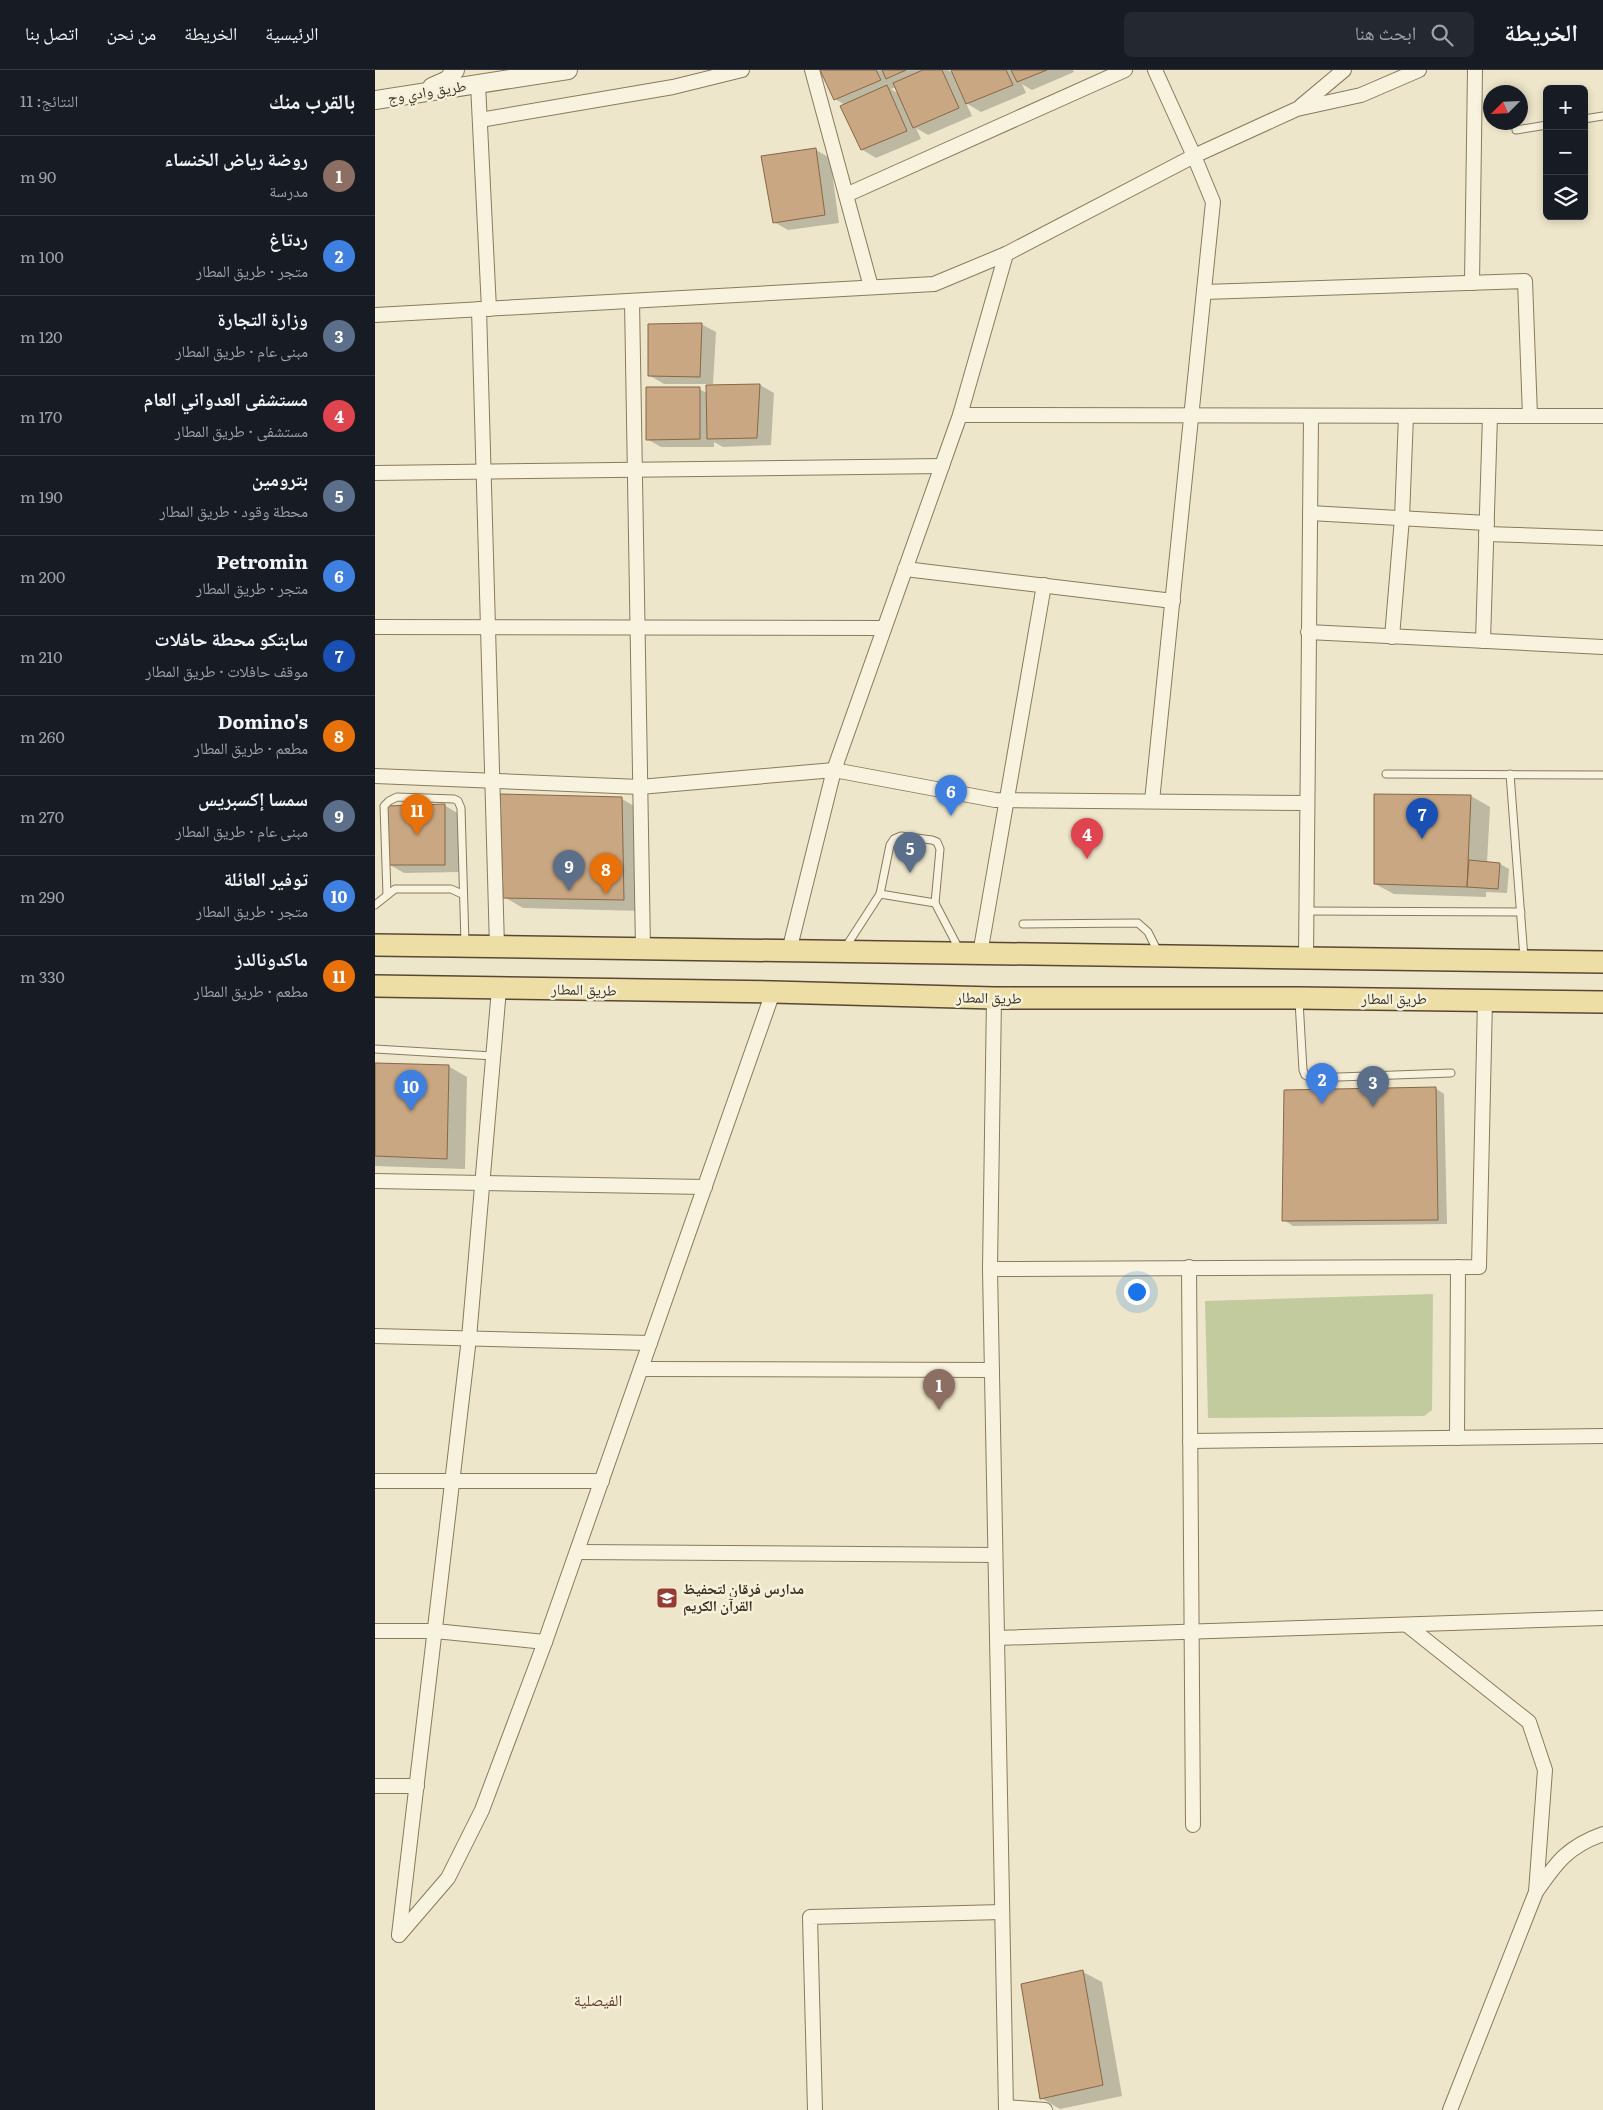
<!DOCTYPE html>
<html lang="ar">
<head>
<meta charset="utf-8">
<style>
	:root { --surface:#171b24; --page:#242831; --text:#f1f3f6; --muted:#9ea1a6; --line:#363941; --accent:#d93025 }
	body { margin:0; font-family:Literata,"Noto Naskh Arabic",serif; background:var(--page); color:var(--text); direction:rtl }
	.controls { position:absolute; right:15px; top:15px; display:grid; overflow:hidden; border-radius:8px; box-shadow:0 2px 8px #0003 }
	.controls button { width:45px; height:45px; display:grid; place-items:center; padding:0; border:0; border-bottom:1px solid var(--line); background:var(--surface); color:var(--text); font:25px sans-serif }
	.compass { position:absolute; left:1108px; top:15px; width:45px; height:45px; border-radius:50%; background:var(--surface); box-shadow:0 2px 8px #0003; rotate:246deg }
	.you { position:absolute; left:761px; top:1221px; width:18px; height:18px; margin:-12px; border:4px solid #fff; border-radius:50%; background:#1a73e8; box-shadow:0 0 0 8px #1a73e833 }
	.badge { display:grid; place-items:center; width:32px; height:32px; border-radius:50%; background:var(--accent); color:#fff; font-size:16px; font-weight:700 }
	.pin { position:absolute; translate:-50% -41px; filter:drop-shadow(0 1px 2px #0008) }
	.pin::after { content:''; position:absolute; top:26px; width:18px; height:15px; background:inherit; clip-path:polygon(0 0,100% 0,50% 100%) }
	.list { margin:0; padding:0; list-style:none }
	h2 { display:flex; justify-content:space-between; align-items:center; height:65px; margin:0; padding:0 20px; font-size:21px }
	h2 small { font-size:16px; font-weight:400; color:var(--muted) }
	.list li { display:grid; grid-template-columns:32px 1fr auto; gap:15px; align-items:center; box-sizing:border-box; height:80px; padding:0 20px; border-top:1px solid var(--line) }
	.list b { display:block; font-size:19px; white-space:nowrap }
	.list p { margin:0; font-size:16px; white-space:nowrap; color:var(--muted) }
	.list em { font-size:16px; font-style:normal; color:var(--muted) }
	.icon { flex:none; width:28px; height:28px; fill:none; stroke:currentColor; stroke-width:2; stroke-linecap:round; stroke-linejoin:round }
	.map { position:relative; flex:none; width:1228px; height:2040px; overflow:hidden; direction:ltr }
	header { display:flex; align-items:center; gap:30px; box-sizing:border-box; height:70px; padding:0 25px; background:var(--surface); border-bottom:1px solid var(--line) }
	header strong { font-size:24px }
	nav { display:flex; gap:28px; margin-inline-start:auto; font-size:18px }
	.search { width:350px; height:45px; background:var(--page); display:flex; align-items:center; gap:12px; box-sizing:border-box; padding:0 18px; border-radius:8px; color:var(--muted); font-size:19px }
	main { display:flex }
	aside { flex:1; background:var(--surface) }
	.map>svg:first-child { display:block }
	.green { fill:#c2cb9e }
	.shadow { fill:#0003; fill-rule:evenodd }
	.building { fill:#c9a782; stroke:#886746 }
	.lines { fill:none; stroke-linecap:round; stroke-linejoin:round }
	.service-casing { stroke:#8a7a5f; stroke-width:9 }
	.minor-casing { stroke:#8a7a5f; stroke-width:16 }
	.tertiary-casing { stroke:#8a7a5f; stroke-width:20 }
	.primary-casing { stroke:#584833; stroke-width:24 }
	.service { stroke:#f8f3de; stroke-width:7 }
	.minor { stroke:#f8f3de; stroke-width:14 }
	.tertiary { stroke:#f8f3de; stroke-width:18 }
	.primary { stroke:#eddea5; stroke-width:21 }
	.labels { text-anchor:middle; stroke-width:5; stroke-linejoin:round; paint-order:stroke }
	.street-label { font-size:15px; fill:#3b3022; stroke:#f5f0da }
	.poi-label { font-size:15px; font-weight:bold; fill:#3b3022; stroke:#f5f0da; text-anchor:start }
	.neighbourhood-label { font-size:16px; fill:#663823; stroke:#f5f0da }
</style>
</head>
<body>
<header>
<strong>الخريطة</strong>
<div class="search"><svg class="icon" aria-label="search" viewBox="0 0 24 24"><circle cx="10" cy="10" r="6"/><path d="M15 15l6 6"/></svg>ابحث هنا</div>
<nav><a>الرئيسية</a><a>الخريطة</a><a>من نحن</a><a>اتصل بنا</a></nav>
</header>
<main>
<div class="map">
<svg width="1228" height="2040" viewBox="0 0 1228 2040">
	<rect width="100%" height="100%" fill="#ede6ca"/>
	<path class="green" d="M 1058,1224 L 1057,1340 L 1049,1346 L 833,1348 L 830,1231 Z"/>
	<g class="shadow">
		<path d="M 447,0 L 573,0 L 578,3 L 577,0 L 698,0 L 699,2 L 657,20 L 647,14 L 651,23 L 606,42 L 591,33 L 597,46 L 553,65 L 541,58 L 546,69 L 501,88 L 486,79 L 470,35 L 460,29 ZM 521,17 L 524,24 L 516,19 Z"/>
		<path d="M 441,80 L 455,88 L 464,153 L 413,160 L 399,152 Z"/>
		<path d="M 326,254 L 341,262 L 338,314 L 289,314 L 274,305 Z"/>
		<path d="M 385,315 L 399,323 L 396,375 L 348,377 L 339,372 L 339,377 L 286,377 L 272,369 L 324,319 L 332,323 Z"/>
		<path d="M 1096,726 L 1115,737 L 1112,793 L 1125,794 L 1134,799 L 1132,823 L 1111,822 L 1111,827 L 1019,824 L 1000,814 Z"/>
		<path d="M 247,729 L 266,740 L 268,841 L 148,838 L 129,827 Z"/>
		<path d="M 69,735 L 84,744 L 84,802 L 29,803 L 15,795 Z"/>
		<path d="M 0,995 L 73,996 L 92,1007 L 90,1099 L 0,1096 Z"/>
		<path d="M 1060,1018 L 1069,1024 L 1072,1154 L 918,1156 L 909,1150 Z"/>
		<path d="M 708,1902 L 727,1912 L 747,2026 L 685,2039 L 666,2028 Z"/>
	</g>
	<g class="building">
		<path d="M 445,0 L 501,0 L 506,10 L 459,30 Z"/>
		<path d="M 507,0 L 531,0 L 511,9 Z"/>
		<path d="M 548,0 L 567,0 L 584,38 L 538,58 L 518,13 Z"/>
		<path d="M 576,0 L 631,0 L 638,15 L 591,34 Z"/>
		<path d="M 636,0 L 672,0 L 642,12 Z"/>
		<path d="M 512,15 L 532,61 L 486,80 L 465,36 Z"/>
		<path d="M 441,78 L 450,145 L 398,153 L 386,86 Z"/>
		<path d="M 327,253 L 325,307 L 273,306 L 273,254 Z"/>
		<path d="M 385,314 L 382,368 L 332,369 L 331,315 Z"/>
		<path d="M 271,317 L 325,317 L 325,369 L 271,370 Z"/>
		<path d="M 125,724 L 247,727 L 249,830 L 128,828 Z"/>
		<path d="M 999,724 L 1096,725 L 1092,817 L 999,814 Z"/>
		<path d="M 70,734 L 70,795 L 14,795 L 12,736 Z"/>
		<path d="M 1094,790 L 1125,793 L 1123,819 L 1092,817 Z"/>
		<path d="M 0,993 L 74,995 L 72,1089 L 0,1086 Z"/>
		<path d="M 1061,1017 L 1063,1150 L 907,1151 L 909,1020 Z"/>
		<path d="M 708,1900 L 728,2015 L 665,2029 L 646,1914 Z"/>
	</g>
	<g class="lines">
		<g class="service-casing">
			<g id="service">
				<path d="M 1209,49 L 1228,46"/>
				<path d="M 1141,60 L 1172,55"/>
				<path d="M 1011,704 L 1228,705"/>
				<path d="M 1135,704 L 1149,888"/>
				<path d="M 505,824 L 515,775 L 519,769 L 526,766 L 557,770 L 562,772 L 565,779 L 560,833"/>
				<path d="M 12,825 L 9,736 L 14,731 L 22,727 L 79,729 L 83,731 L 86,738 L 90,873"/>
				<path d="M 0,835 L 20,819 L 76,819 L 87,824"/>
				<path d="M 931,841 L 1146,842"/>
				<path d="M 648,854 L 763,853 L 773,862 L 783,882"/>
				<path d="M 470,878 L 505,824 L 560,833 L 584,879"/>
				<path d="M 924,931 L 928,1000 L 930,1005 L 936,1008 L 1076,1003"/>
				<path d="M 0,979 L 118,986"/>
			</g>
		</g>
		<g class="minor-casing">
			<g id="minor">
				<path d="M 437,0 L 496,217"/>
				<path d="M 103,14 L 114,239"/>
				<path d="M 926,36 L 969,0"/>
				<path d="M 105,50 L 298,17 L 367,0"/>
				<path d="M 471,125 L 750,0"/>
				<path d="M 1097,213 L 1100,0"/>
				<path d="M 829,222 L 1150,211 L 1155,346"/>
				<path d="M 257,231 L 268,879"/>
				<path d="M 104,239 L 122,877"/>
				<path d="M 0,245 L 559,214 L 631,184 L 819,86 L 922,39 L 986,25 L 1044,0"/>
				<path d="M 585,345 L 1228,346"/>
				<path d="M 0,403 L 567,396"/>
				<path d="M 935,443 L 1112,453"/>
				<path d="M 1111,464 L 1228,468"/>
				<path d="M 530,499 L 798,531"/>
				<path d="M 0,557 L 509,558"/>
				<path d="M 933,562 L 1228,577"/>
				<path d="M 1017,567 L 1027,448 L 1031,346"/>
				<path d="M 1108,571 L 1115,346"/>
				<path d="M 0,706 L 265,717 L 459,700 L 620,730 L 932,733"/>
				<path d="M 777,731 L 838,132 L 819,86 L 780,0"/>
				<path d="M 414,881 L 459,700 L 585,345 L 631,184"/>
				<path d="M 605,884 L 669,515"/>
				<path d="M 931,888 L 936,346"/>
				<path d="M 619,928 L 615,1199 L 631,2040"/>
				<path d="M 0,1111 L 330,1117"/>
				<path d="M 814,1197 L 818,1755"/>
				<path d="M 615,1199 L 1104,1197 L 1110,930"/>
				<path d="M 0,1266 L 275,1273"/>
				<path d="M 266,1299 L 617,1300"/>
				<path d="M 1082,1368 L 1083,1197"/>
				<path d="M 815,1371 L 1228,1366"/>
				<path d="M 0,1411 L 227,1411"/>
				<path d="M 202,1482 L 620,1485"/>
				<path d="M 1032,1555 L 1154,1652 L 1170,1700 L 1161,1822"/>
				<path d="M 0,1561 L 60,1561 L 170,1572"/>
				<path d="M 622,1568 L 1228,1548"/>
				<path d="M 0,1716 L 42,1716"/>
				<path d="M 24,1865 L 73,1808 L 107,1740 L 170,1572 L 398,922"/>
				<path d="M 24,1865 L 94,1268 L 124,919"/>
				<path d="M 631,2037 L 670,2040"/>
				<path d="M 440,2040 L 435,1847 L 627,1842"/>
				<path d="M 1075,2040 L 1161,1822 C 1181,1793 1193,1776 1228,1764"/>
			</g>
		</g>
		<g class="tertiary-casing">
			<g id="tertiary">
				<path d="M 57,17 L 73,10 L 80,0"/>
				<path d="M 0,30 L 193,0"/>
			</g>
		</g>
		<g class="primary-casing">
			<g id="primary">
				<path d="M 0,875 L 1228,892"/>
				<path d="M 0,916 L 398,922 L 619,928 L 924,928 L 1228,932"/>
			</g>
		</g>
		<use href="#service" class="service"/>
		<use href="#minor" class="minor"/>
		<use href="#tertiary" class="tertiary"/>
		<use href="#primary" class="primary"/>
	</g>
	<defs>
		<g id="school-square" transform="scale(1.125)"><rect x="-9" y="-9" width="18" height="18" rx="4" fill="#963b32" stroke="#f5f0da"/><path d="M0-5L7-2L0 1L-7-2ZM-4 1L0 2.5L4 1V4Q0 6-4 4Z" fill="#fff"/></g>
	</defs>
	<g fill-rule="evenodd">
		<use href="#school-square" x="292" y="1528"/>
	</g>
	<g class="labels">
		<g class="street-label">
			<text transform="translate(52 22) rotate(-9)" y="5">طريق وادي وج</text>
			<text transform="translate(209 920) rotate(1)" y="5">طريق المطار</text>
			<text transform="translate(614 928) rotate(1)" y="5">طريق المطار</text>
			<text x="1019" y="934">طريق المطار</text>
		</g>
		<g class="poi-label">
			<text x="308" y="1524">مدارس فرقان لتحفيظ<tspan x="308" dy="17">القرآن الكريم</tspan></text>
		</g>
		<g class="neighbourhood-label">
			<text x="223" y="1936">الفيصلية</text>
		</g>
	</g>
</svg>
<div class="controls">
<button>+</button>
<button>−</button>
<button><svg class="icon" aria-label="layers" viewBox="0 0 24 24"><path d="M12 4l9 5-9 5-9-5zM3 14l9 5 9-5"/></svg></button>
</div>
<svg class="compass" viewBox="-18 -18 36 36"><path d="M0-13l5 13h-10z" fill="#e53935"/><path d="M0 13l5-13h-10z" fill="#9ea1a6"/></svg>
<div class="you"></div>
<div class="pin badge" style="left:564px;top:1340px;background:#8d6e63">1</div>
<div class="pin badge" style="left:947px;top:1034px;background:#3f7fe0">2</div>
<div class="pin badge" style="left:998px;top:1037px;background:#5c6f8a">3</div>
<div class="pin badge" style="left:712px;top:789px;background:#e0444e">4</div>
<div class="pin badge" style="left:535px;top:803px;background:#5c6f8a">5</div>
<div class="pin badge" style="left:576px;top:746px;background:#3f7fe0">6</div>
<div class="pin badge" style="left:1047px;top:769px;background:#1a4fb4">7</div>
<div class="pin badge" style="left:231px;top:824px;background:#e8710a">8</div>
<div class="pin badge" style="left:194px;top:821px;background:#5c6f8a">9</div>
<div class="pin badge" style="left:36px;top:1041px;background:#3f7fe0">10</div>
<div class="pin badge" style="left:42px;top:765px;background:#e8710a">11</div>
</div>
<aside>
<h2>بالقرب منك<small>النتائج: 11</small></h2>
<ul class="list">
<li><span class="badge" style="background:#8d6e63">1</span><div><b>روضة رياض الخنساء</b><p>مدرسة</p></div><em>90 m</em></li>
<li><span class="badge" style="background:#3f7fe0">2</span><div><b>ردتاغ</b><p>متجر · طريق المطار</p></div><em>100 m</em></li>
<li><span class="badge" style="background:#5c6f8a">3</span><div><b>وزارة التجارة</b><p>مبنى عام · طريق المطار</p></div><em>120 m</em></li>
<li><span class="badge" style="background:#e0444e">4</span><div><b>مستشفى العدواني العام</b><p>مستشفى · طريق المطار</p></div><em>170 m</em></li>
<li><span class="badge" style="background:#5c6f8a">5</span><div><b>بترومين</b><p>محطة وقود · طريق المطار</p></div><em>190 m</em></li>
<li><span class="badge" style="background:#3f7fe0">6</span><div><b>Petromin</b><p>متجر · طريق المطار</p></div><em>200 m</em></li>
<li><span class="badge" style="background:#1a4fb4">7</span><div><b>سابتكو محطة حافلات</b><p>موقف حافلات · طريق المطار</p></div><em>210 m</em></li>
<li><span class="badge" style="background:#e8710a">8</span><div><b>Domino's</b><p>مطعم · طريق المطار</p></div><em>260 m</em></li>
<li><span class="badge" style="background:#5c6f8a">9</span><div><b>سمسا إكسبريس</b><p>مبنى عام · طريق المطار</p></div><em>270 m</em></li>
<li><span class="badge" style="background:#3f7fe0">10</span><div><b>توفير العائلة</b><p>متجر · طريق المطار</p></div><em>290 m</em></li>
<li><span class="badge" style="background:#e8710a">11</span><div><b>ماكدونالدز</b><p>مطعم · طريق المطار</p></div><em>330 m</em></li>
</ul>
</aside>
</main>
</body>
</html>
